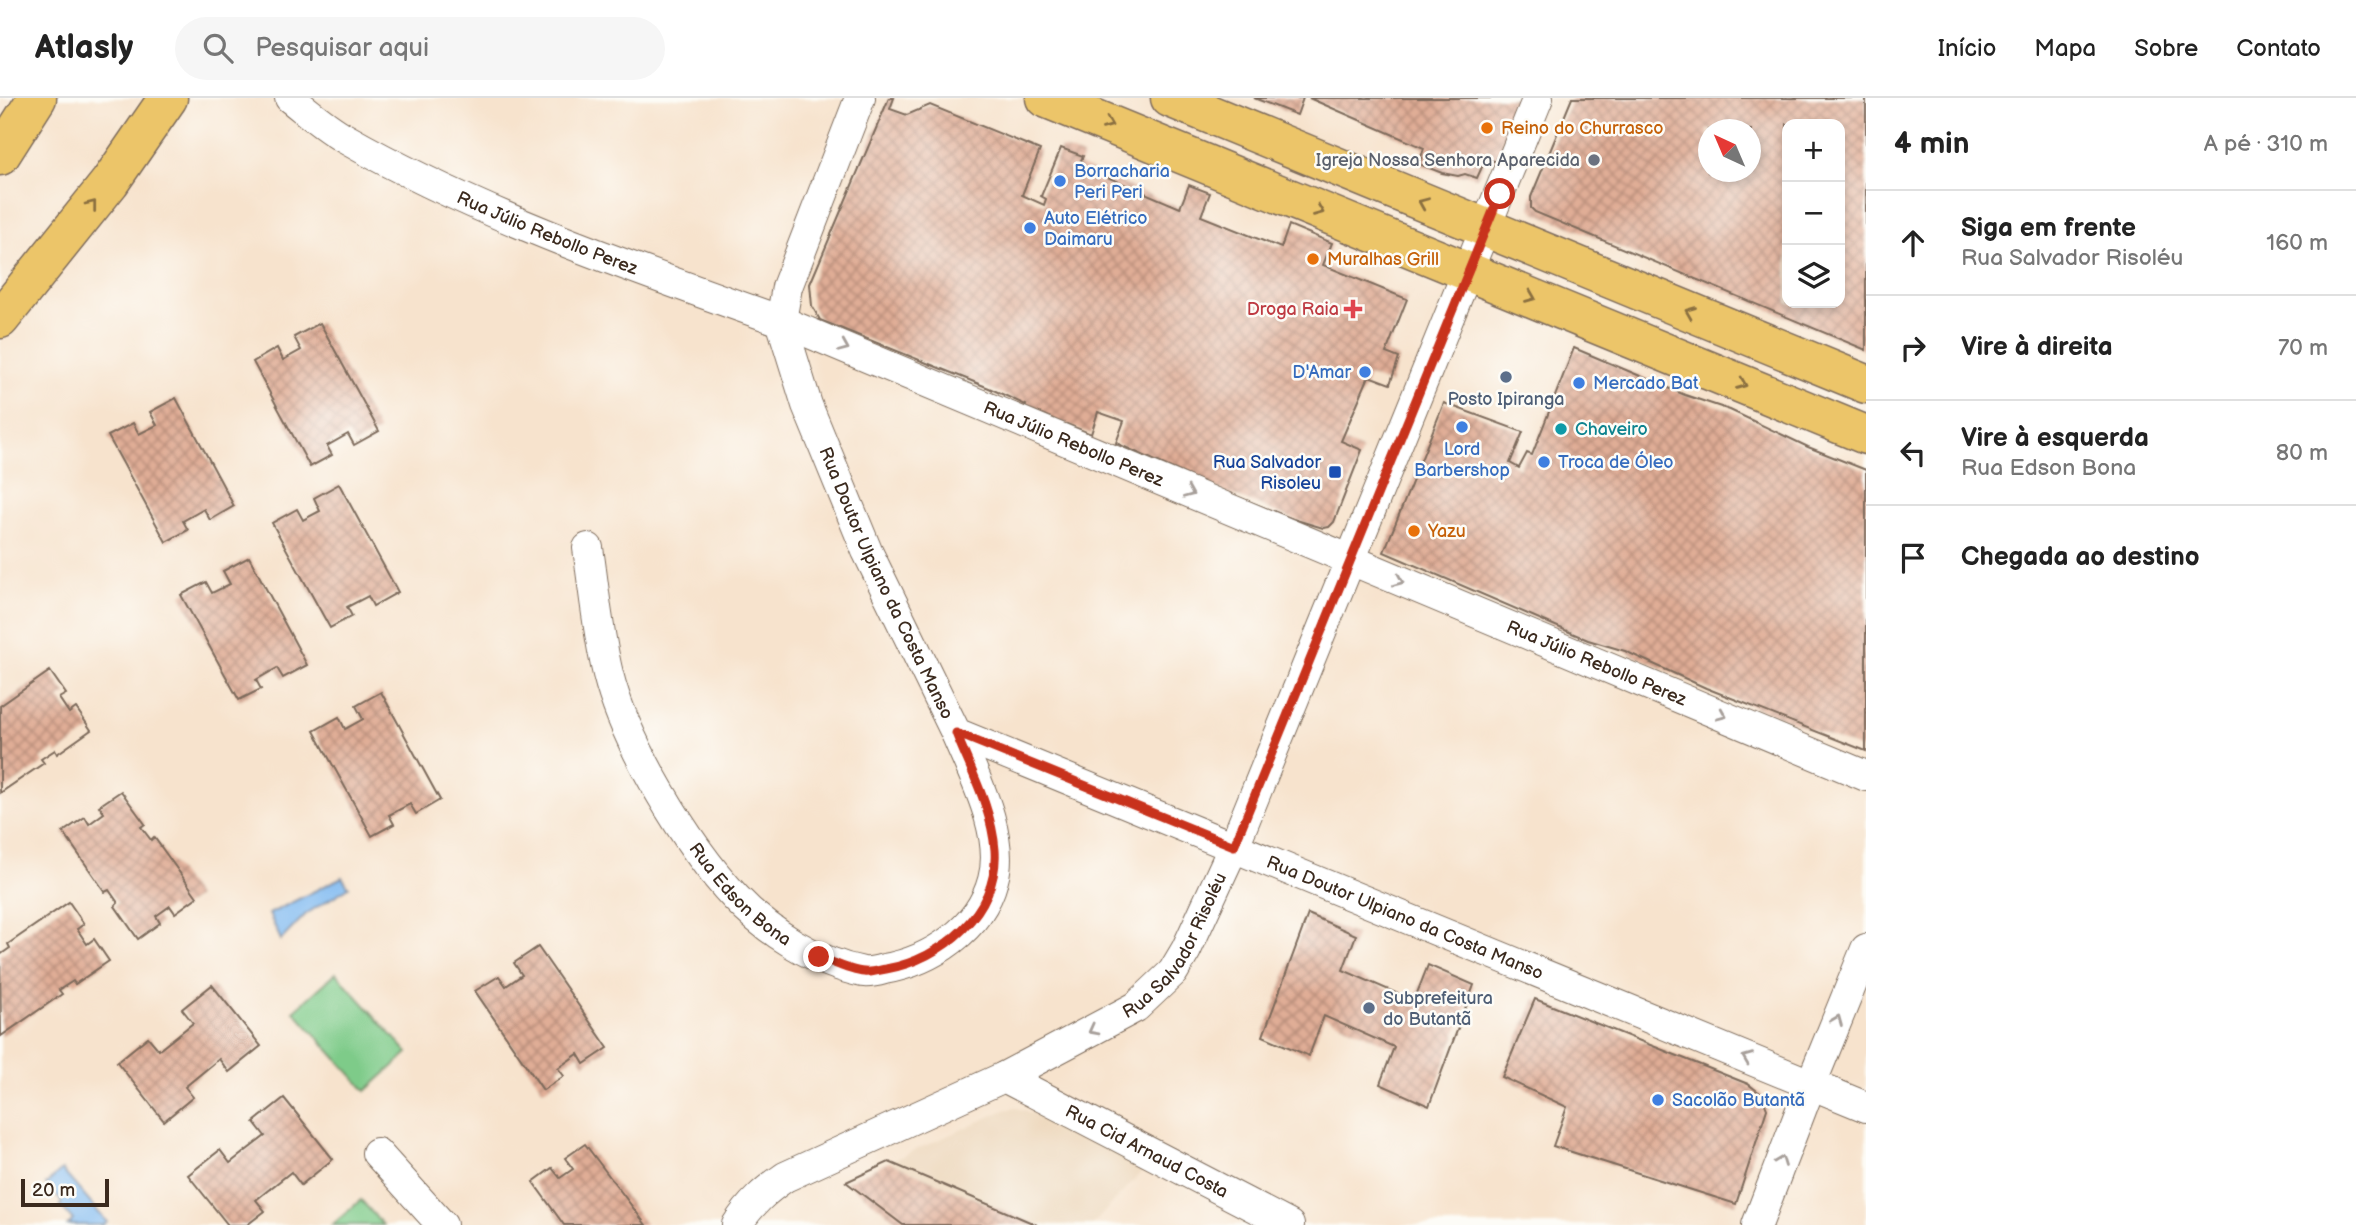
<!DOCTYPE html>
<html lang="pt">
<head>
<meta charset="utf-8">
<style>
	:root { --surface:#fff; --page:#f6f6f6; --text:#222; --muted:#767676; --line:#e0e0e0 }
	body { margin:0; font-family:"Balsamiq Sans",sans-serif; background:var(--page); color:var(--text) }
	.controls { position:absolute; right:21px; top:21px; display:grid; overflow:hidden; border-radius:14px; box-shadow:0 4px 10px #0003 }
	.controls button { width:63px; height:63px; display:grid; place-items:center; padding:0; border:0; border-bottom:2px solid var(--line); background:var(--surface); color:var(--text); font:35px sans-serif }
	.compass { position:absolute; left:1698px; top:21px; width:63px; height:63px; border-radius:50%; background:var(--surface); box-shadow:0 4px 10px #0003; rotate:316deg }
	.scale { position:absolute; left:21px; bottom:18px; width:88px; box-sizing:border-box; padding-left:7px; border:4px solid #3b2a1e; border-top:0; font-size:19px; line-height:24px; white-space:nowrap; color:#3b2a1e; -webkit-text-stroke:5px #fdfcf7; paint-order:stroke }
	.stop { position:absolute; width:21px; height:21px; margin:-16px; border:5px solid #c8321e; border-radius:50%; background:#fff }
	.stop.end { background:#c8321e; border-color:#fff; box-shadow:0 2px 7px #0008 }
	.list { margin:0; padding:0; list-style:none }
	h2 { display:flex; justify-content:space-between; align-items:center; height:91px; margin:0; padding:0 28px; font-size:30px }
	h2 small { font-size:23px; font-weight:400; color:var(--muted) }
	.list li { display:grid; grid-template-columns:46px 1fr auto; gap:21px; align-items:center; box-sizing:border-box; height:105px; padding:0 28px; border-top:2px solid var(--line) }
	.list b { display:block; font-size:26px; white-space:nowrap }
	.list p { margin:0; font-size:23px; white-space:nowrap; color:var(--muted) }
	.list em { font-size:23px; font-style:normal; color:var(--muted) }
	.icon { flex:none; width:38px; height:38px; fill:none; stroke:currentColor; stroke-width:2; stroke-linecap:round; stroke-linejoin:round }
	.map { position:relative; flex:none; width:1866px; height:1127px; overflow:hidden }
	header { display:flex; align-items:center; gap:42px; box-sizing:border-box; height:98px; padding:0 35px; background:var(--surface); border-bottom:2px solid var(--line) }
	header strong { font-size:33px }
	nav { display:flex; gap:38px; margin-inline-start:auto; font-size:24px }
	.search { width:490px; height:63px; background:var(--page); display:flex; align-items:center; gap:18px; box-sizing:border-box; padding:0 24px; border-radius:38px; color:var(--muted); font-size:26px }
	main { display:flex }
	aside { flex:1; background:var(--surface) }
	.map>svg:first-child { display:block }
	.built { fill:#edd7bb }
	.pitch { fill:#7ecb89; stroke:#5c7a54; stroke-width:2 }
	.water { fill:#80baf1; stroke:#5e7288; stroke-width:2 }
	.building { fill:url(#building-cross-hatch); fill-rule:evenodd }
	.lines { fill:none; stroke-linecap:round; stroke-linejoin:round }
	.minor-casing { stroke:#7d6b5b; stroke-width:32 }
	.major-casing { stroke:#7d6b5b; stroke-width:41 }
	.highway-casing { stroke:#7d6b5b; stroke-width:41 }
	.minor { stroke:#fff; stroke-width:30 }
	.major { stroke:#ecc569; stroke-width:38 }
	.highway { stroke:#ecc569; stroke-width:38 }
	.oneway { stroke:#8b7040 }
	.oneway2 { stroke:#a79f9a }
	.route { stroke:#c8321e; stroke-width:9 }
	.food-dot { fill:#e8710a; stroke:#fdfcf7; stroke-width:2.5 }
	.worship-dot { fill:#6b7280; stroke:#fdfcf7; stroke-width:2.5 }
	.shop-dot { fill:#3f7fe0; stroke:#fdfcf7; stroke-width:2.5 }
	.health-dot { fill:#e0444e; stroke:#fdfcf7; stroke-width:2.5 }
	.service-dot { fill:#5c6f8a; stroke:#fdfcf7; stroke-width:2.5 }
	.culture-dot { fill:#0f9aa8; stroke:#fdfcf7; stroke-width:2.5 }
	.transit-dot { fill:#1a4fb4; stroke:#fdfcf7; stroke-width:2.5 }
	.labels { text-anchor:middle; stroke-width:5; stroke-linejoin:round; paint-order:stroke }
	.food-label { font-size:18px; fill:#c56008; stroke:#fdfcf7; text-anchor:start }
	.worship-label { font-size:18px; fill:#5b616d; stroke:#fdfcf7; text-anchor:end }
	.shop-label { font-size:18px; fill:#366cbe; stroke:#fdfcf7; text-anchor:start }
	.street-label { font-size:18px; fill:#3b2a1e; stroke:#fdfcf7 }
	.health-label { font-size:18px; fill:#be3a42; stroke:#fdfcf7; text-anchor:end }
	.service-label { font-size:18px; fill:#4e5e75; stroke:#fdfcf7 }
	.culture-label { font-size:18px; fill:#0d838f; stroke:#fdfcf7; text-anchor:start }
	.transit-label { font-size:18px; fill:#164399; stroke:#fdfcf7; text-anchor:end }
</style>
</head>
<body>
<header>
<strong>Atlasly</strong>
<div class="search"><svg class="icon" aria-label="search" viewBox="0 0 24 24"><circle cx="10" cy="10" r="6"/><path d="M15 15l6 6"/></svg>Pesquisar aqui</div>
<nav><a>Início</a><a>Mapa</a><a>Sobre</a><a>Contato</a></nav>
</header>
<main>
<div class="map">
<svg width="1866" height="1127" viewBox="0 0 1866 1127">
	<defs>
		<pattern id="building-cross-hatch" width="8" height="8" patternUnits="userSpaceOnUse" patternTransform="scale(1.75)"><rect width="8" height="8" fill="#e0ad96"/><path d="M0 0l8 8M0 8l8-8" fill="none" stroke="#b78d7a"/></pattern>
	</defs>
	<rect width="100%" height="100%" fill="#fdfcf7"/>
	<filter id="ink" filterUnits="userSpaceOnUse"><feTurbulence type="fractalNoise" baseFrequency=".0143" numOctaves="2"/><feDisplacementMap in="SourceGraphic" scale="14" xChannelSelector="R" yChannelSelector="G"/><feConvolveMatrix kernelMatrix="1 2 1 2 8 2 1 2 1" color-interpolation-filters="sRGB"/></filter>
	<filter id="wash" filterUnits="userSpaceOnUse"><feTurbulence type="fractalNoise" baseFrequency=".00686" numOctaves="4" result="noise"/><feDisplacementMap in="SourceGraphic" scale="28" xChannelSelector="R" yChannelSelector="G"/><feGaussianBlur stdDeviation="1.57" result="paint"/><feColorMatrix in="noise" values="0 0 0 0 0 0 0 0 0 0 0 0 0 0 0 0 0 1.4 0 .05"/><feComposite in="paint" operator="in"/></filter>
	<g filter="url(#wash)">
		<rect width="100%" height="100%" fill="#f7e3cd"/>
		<path class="built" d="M 1015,1010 L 1024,1012 L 1150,1065 L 1092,1127 L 1037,1127 L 889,1064 L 1005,1012 Z"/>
		<g class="pitch">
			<path d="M 336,875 L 408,955 L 366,993 L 294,913 Z"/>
			<path d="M 361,1102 L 383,1127 L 332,1127 Z"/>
		</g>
		<g class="water">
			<path d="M 342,779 L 349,789 L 306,816 L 281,842 L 269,816 Z"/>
			<path d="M 62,1072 L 107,1124 L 103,1127 L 68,1127 L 73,1122 L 60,1107 L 62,1104 L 46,1086 Z"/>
		</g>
		<g id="blocks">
			<g class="building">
				<path d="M 889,0 L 894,0 L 890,11 L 907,17 L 930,7 L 1040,52 L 1022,97 L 1044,107 L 1046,101 L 1041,98 L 1061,50 L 1083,58 L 1079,67 L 1180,110 L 1189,87 L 1210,95 L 1201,118 L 1281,150 L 1289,127 L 1332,145 L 1323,167 L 1407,201 L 1386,255 L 1399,260 L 1390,286 L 1369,278 L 1341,343 L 1362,352 L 1334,424 L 1329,429 L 1323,430 L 1293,421 L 1213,389 L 1116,345 L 1124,323 L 1098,314 L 1091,336 L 1067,326 L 1066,329 L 1025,312 L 1026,307 L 989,290 L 820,222 L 812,208 L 810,186 Z"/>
				<path d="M 1254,0 L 1303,0 L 1297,17 Z"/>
				<path d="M 1309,0 L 1525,0 L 1499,65 L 1486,60 L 1477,80 L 1465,76 L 1458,78 L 1442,75 L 1419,66 L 1424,50 Z"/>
				<path d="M 1572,0 L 1866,0 L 1866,252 L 1535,114 L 1531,110 L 1531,99 ZM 1787,26 L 1840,26 L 1840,205 L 1787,205 ZM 1708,32 L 1751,32 L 1751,74 L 1708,74 Z"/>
				<path d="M 320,225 L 379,333 L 354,347 L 348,336 L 327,348 L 332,357 L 310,369 L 253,264 L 277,250 L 283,262 L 301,252 L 294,239 Z"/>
				<path d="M 1574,250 L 1685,297 L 1730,312 L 1808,349 L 1866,372 L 1866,653 L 1706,590 L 1625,553 L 1588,542 L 1384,454 L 1444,305 L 1523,334 L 1510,365 L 1519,370 L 1527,355 L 1532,357 Z"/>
				<path d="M 176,300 L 234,408 L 210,422 L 204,411 L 183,423 L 188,432 L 166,444 L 108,338 L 133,325 L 139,336 L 157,327 L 150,314 Z"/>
				<path d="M 339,386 L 398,494 L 373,508 L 368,498 L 347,509 L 352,518 L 330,530 L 272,425 L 297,411 L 303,422 L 320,413 L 314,400 Z"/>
				<path d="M 249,459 L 307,567 L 283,580 L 277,570 L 256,582 L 261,591 L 239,602 L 181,497 L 206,484 L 212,495 L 230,486 L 223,473 Z"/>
				<path d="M 50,573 L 66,596 L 59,600 L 69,615 L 76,610 L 91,632 L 57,656 L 55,652 L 41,661 L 44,665 L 0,695 L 0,608 Z"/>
				<path d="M 381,594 L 440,702 L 416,716 L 410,706 L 389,717 L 394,726 L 372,738 L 314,633 L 339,619 L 345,631 L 363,621 L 356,608 Z"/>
				<path d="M 121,693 L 145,726 L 141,729 L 151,742 L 154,739 L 197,799 L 175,815 L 170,808 L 156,818 L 160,825 L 138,841 L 115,808 L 118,805 L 109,792 L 105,794 L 63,734 L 85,719 L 89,726 L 104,715 L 99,708 Z"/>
				<path d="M 69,804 L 84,826 L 77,831 L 87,846 L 94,841 L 109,863 L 75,886 L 73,883 L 59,892 L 62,896 L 1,938 L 0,857 L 10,850 L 8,846 Z"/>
				<path d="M 1308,816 L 1356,837 L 1343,872 L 1414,903 L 1428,867 L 1474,887 L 1429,1008 L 1380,986 L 1394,949 L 1324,918 L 1309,958 L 1263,938 Z"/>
				<path d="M 538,849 L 608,950 L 584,966 L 578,956 L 558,970 L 564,978 L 543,992 L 475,893 L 499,878 L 506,888 L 522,877 L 514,865 Z"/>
				<path d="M 212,887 L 261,948 L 229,974 L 219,961 L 185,989 L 193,999 L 164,1023 L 117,964 L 148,939 L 159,952 L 193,925 L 182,911 Z"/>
				<path d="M 1535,901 L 1748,986 L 1761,996 L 1767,1011 L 1736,1106 L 1553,1048 L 1567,1009 L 1502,979 Z"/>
				<path d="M 284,1000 L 333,1061 L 301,1087 L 291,1074 L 256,1102 L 265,1113 L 247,1127 L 228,1127 L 188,1077 L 220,1052 L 230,1065 L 265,1038 L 254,1024 Z"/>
				<path d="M 585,1046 L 646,1127 L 564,1127 L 533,1084 L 552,1070 L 560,1080 L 573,1071 L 565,1060 Z"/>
				<path d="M 889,1064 L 1037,1127 L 903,1127 L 846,1084 Z"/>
			</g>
		</g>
	</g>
	<g filter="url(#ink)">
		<use href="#blocks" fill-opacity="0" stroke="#7d6b5b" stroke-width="2"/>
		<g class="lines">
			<g class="minor-casing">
				<g id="minor">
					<path id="s1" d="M 290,0 C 308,14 326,30 346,41 C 481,118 635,171 781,223 L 1866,678"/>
					<path id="s2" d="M 860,0 L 787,189 L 781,223 L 807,307 L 867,453 L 956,635 L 1866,1009"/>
					<path id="s3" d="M 588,450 C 594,491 598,536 608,576 C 625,645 687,748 736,800 C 768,834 817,865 863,874 C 870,875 877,873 884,871 C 931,863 980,831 993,782 C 1006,737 973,676 956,635"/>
					<path id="s4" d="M 1004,979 L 1289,1127"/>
					<path d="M 377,1055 L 442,1127"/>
					<path id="s5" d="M 737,1127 C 750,1106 765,1093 785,1079 L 1004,979 L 1136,909 L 1173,874 L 1186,852 L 1234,748 L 1538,0"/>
					<path d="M 1757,1127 L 1811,986 L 1866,851"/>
				</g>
			</g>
			<g class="major-casing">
				<g id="major">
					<path d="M 1045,0 L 1866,337"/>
					<path d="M 1170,0 L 1866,286"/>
					<path d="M 0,221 L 110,84 L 168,0"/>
				</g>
			</g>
			<g class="highway-casing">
				<path id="highway" d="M 0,58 L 37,0"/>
			</g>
			<use href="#minor" class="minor"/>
			<use href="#major" class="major"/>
			<use href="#highway" class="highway"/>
		</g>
		<defs><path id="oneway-chevron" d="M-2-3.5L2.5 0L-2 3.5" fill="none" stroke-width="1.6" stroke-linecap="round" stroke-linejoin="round" transform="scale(1.75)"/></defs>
		<g class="oneway">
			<use href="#oneway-chevron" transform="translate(1108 26) rotate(22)"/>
			<use href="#oneway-chevron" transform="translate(1423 105) rotate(-157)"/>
			<use href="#oneway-chevron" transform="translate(92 107) rotate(-52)"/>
			<use href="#oneway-chevron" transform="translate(1319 113) rotate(22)"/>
			<use href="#oneway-chevron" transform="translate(1531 199) rotate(22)"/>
			<use href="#oneway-chevron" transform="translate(1690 214) rotate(-158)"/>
			<use href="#oneway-chevron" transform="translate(1742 286) rotate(22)"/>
		</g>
		<g class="oneway2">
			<use href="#oneway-chevron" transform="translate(844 249) rotate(23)"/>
			<use href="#oneway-chevron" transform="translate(1189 395) rotate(23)"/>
			<use href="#oneway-chevron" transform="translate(1399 483) rotate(23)"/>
			<use href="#oneway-chevron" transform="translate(1722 617) rotate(23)"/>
			<use href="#oneway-chevron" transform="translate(1837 922) rotate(-68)"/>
			<use href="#oneway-chevron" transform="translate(1093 932) rotate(152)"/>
			<use href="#oneway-chevron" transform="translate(1747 960) rotate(-158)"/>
			<use href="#oneway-chevron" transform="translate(1781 1063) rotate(-69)"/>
		</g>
	</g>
	<g class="lines" filter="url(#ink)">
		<path class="route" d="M 819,859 C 833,864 850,873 864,874 C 871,875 879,872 886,871 C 942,861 999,814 995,752 C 992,711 971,673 956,635 L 1234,748 L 1500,96"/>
	</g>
	<g class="food-dot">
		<circle cx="1487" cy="30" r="7"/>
		<circle cx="1313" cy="161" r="7"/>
		<circle cx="1414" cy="433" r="7"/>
	</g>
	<circle class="worship-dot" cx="1594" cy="62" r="7"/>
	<g class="shop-dot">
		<circle cx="1060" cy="83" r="7"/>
		<circle cx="1030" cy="130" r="7"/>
		<circle cx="1365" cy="274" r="7"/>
		<circle cx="1579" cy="285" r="7"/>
		<circle cx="1462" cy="329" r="7"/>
		<circle cx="1544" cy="364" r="7"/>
		<circle cx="1658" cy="1002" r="7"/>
	</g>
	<path class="health-dot" d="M1349.5 200.5h7v7h7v7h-7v7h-7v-7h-7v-7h7z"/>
	<g class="service-dot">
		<circle cx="1506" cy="279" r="7"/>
		<circle cx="1369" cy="910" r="7"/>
	</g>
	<circle class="culture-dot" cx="1561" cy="331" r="7"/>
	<rect class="transit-dot" x="1328" y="367" width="14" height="14" rx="3.5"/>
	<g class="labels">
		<g class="food-label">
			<text x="1501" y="36">Reino do Churrasco</text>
			<text x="1327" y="167">Muralhas Grill</text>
			<text x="1428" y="439">Yazu</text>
		</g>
		<g class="worship-label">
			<text x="1580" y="68">Igreja Nossa Senhora Aparecida</text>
		</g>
		<g class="shop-label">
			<text x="1074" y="79">Borracharia<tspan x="1074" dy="21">Peri Peri</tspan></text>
			<text x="1044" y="126">Auto Elétrico<tspan x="1044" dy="21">Daimaru</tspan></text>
			<text x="1351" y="280" text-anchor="end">D'Amar</text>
			<text x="1593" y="291">Mercado Bat</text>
			<text x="1462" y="357" text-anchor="middle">Lord<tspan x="1462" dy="21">Barbershop</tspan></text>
			<text x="1558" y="370">Troca de Óleo</text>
			<text x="1672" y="1008">Sacolão Butantã</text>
		</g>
		<g class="street-label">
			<text dy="6" stroke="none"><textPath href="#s1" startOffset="292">Rua Júlio Rebollo Perez</textPath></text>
			<text dy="6" stroke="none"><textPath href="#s1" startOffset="859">Rua Júlio Rebollo Perez</textPath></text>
			<text dy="6" stroke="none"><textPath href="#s2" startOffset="520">Rua Doutor Ulpiano da Costa Manso</textPath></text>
			<text dy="6" stroke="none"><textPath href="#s1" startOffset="1426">Rua Júlio Rebollo Perez</textPath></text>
			<text dy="6" stroke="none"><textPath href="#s3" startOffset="388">Rua Edson Bona</textPath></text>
			<text dy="6" stroke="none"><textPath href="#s2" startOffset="1171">Rua Doutor Ulpiano da Costa Manso</textPath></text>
			<text dy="6" stroke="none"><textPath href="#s5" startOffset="532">Rua Salvador Risoléu</textPath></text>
			<text dy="6" stroke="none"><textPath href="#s4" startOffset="161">Rua Cid Arnaud Costa</textPath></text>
		</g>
		<g class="health-label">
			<text x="1339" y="217">Droga Raia</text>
		</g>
		<g class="service-label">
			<text x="1506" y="307">Posto Ipiranga</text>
			<text x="1383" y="906" text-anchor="start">Subprefeitura<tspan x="1383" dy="21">do Butantã</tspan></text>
		</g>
		<g class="culture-label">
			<text x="1575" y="337">Chaveiro</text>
		</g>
		<g class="transit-label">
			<text x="1321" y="370">Rua Salvador<tspan x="1321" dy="21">Risoleu</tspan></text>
		</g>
	</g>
</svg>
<div class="controls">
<button>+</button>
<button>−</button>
<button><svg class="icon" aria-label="layers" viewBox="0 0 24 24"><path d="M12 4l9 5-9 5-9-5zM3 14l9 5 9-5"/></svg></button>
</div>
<svg class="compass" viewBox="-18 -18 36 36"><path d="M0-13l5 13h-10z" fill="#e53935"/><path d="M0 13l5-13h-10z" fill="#767676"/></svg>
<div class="scale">20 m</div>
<div class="stop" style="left:1500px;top:96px"></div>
<div class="stop end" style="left:819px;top:859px"></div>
</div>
<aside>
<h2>4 min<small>A pé · 310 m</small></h2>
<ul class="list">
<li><svg class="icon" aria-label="ahead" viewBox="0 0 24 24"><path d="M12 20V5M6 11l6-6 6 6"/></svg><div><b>Siga em frente</b><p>Rua Salvador Risoléu</p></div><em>160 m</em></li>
<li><svg class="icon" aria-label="right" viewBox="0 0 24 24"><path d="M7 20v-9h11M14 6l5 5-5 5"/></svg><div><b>Vire à direita</b></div><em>70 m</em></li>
<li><svg class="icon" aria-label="left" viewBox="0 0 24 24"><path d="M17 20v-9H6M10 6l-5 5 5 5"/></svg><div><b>Vire à esquerda</b><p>Rua Edson Bona</p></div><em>80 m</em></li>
<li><svg class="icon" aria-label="arrive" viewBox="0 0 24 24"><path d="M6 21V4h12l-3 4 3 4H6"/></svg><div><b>Chegada ao destino</b></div></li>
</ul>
</aside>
</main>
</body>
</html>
